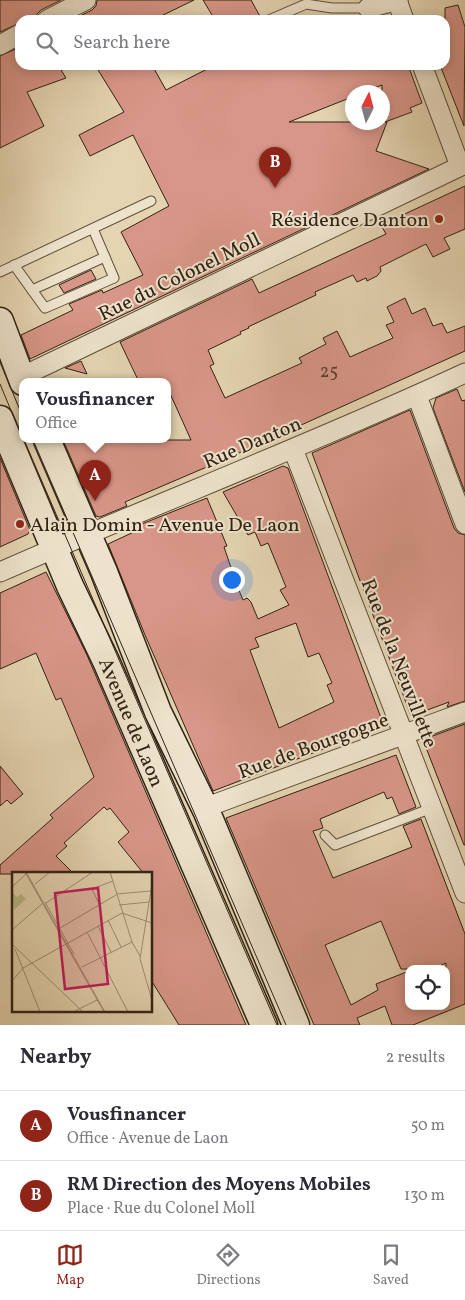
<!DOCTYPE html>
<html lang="en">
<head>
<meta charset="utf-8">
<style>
	:root { --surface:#fff; --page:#f2f2f3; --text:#2b2b33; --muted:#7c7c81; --line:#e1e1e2; --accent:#8f2418 }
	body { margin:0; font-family:Vollkorn,serif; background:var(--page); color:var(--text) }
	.controls { position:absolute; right:15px; bottom:15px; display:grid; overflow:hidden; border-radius:10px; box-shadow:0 2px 12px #0003 }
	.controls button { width:45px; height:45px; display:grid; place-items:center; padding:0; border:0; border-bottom:1px solid var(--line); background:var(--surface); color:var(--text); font:25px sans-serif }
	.compass { position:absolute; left:345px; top:85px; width:45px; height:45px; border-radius:50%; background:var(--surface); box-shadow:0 2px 12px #0003; rotate:6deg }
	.you { position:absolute; left:231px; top:579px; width:18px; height:18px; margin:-12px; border:4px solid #fff; border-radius:50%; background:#1a73e8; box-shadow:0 0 0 8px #1a73e833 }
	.badge { display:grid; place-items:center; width:32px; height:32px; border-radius:50%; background:var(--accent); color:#fff; font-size:16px; font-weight:700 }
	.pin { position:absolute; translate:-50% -41px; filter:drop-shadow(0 1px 2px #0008) }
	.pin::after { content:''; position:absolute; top:26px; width:18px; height:15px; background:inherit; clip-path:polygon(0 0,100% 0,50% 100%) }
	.popup { position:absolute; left:19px; top:378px; width:152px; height:65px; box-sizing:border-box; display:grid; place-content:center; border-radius:10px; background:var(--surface); filter:drop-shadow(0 1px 4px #0005); font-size:16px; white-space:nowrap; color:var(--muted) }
	.popup b { font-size:19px; color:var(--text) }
	.popup::after { content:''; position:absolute; left:50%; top:100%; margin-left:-10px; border:10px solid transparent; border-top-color:var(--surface) }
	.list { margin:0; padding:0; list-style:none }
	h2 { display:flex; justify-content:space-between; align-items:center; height:65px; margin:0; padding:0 20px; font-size:21px }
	h2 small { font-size:16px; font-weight:400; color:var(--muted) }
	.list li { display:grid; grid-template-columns:32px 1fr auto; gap:15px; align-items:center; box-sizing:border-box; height:70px; padding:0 20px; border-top:1px solid var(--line) }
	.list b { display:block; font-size:19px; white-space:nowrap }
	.list p { margin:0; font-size:16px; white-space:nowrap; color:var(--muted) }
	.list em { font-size:16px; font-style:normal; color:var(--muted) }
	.icon { flex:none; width:28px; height:28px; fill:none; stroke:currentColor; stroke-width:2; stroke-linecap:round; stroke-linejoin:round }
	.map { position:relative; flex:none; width:465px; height:1025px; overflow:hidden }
	.search { position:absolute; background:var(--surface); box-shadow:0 2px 12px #0003; left:15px; right:15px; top:15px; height:55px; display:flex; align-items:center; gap:12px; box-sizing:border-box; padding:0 18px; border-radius:15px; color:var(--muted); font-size:19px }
	.sheet { height:205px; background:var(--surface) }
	nav { display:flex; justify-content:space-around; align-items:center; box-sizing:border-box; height:70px; border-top:1px solid var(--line); background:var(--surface); font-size:14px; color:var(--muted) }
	nav a { display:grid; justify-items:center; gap:2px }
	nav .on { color:var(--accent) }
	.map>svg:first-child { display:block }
	.building { fill:#d89688; stroke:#312214; fill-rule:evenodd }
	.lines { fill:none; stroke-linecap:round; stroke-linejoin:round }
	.service-casing { stroke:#5e4e3b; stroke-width:11 }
	.minor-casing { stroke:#5e4e3b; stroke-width:21 }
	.secondary-casing { stroke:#312214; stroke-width:29 }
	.service { stroke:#ede3cc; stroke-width:9 }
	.minor { stroke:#ede3cc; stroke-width:19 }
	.secondary { stroke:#ede3cc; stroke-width:26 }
	.tram { stroke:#312214; stroke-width:1 }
	.poi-dot { fill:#8f2418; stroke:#ede3cc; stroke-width:2 }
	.labels { text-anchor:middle; stroke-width:4; stroke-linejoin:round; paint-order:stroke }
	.number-label { font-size:18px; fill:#5b3f31 }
	.poi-label { font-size:20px; fill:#312214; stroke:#ede3cc; text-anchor:end }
	.street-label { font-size:20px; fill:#312214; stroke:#ede3cc }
	.inset-road { fill:none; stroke:#9c8d72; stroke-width:1 }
	.view { fill:#c2185b; fill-opacity:0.15; stroke:#c2185b; stroke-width:2.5 }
	.inset-edge { fill:none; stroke:#312214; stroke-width:2.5 }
</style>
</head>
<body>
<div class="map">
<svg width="465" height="1025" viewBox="0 0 465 1025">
	<rect width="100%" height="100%" fill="#e4d4b1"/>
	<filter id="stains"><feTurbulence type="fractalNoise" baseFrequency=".004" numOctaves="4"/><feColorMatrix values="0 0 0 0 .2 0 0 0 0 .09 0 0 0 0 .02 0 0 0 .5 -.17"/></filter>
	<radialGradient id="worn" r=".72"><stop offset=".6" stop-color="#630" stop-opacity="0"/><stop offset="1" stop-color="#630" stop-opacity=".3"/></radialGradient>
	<g class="building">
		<path d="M 0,0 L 61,0 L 41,10 L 37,14 L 36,20 L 20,20 L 20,23 L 0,32 Z"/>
		<path d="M 97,0 L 194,0 L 153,20 L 72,20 L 92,10 L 96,6 Z"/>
		<path d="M 203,0 L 251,0 L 262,20 L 215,20 Z"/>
		<path d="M 458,5 L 465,27 L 464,126 L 440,65 L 445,65 L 445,8 Z"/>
		<path d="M 20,47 L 20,65 L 58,65 L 66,78 L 27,92 L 44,126 L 0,148 L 0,56 Z"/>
		<path d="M 95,65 L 152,65 L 166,90 L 215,65 L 408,65 L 422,103 L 410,108 L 412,112 L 385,122 L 387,122 L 376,151 L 429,169 L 30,359 L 21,335 L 73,310 L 69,304 L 102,290 L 103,293 L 143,275 L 121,232 L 169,206 L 133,135 L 90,156 L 79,135 L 124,112 ZM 382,85 L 382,122 L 289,122 L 352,97 L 352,92 L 364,92 Z"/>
		<path d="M 465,186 L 465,229 L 444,238 L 450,249 L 433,257 L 426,244 L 380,267 L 381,271 L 377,276 L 367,281 L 366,278 L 357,282 L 353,275 L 315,292 L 316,295 L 248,327 L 249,328 L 240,332 L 241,334 L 208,350 L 214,364 L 210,366 L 225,398 L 302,363 L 299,358 L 326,344 L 323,338 L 337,331 L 350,357 L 393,338 L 386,325 L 394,322 L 387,307 L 405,298 L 412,314 L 425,308 L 433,326 L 442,323 L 447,333 L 465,326 L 465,351 L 237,454 L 125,502 L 127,506 L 100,517 L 96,516 L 63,440 L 191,440 L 168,389 L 168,382 L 139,382 L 120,342 L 252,279 L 259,293 L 386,234 L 381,225 Z"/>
		<path d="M 91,270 L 96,279 L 64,293 L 59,285 Z"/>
		<path d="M 81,361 L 87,374 L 65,368 Z"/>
		<path d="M 457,389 L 462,401 L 465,400 L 465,492 L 433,408 L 436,398 Z"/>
		<path d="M 410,410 L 454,528 L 458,533 L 465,535 L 465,701 L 447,707 L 449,702 L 411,716 L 312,453 Z"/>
		<path d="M 0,458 L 30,530 L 28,534 L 0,547 Z"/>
		<path d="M 283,466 L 288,468 L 384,726 L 213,791 L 145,635 L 108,544 L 136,531 L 129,529 L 207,498 L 227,546 L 224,547 L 238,588 L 243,600 L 247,598 L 251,602 L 258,619 L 289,605 L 280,590 L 286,587 L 268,543 L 261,546 L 255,532 L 248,535 L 223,492 ZM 296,623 L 308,657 L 319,653 L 332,683 L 327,685 L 334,702 L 279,728 L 250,650 L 259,647 L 255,638 Z"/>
		<path d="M 46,572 L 87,655 L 246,1025 L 179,1025 L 151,980 L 151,874 L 144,874 L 118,842 L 129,832 L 110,808 L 107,810 L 104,807 L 64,843 L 67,846 L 56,856 L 74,874 L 0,874 L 0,865 L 53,818 L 50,815 L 94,777 L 61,698 L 56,700 L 36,653 L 0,669 L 0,593 Z"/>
		<path d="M 465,724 L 465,845 L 464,845 L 425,745 L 430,737 Z"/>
		<path d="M 396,755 L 416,807 L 399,814 L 392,797 L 387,799 L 384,792 L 320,819 L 323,828 L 313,831 L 333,878 L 412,847 L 403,826 L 421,819 L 465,934 L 465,1004 L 413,1025 L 392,1025 L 385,1006 L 357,1018 L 360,1025 L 314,1025 L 226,818 ZM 381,921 L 401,969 L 433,969 L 446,963 L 446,1006 L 409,1006 L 409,971 L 376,984 L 378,990 L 351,1005 L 325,945 Z"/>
		<path d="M 0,766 L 23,794 L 11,804 L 7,800 L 0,806 Z"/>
	</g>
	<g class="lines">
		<g class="service-casing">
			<g id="service">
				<path d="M 269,20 L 306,4 L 332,8 L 368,8"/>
				<path d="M 14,265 L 32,290 L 105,257"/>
				<path d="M 0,272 L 151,201"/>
				<path d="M 32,290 L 45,308 L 114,278 L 93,229"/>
				<path d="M 325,835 L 335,845 L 432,808"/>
			</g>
		</g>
		<g class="minor-casing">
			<g id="minor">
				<path d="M 397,0 L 404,20"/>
				<path d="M 368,8 L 398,0"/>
				<path d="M 47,20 L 86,0"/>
				<path d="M 0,45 L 20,34"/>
				<path d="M 422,65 L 460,166"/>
				<path d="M 21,377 L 465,164"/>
				<path d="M 417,396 L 465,524"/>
				<path d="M 293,449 L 465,893"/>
				<path d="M 0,572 C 155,504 312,444 465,373"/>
				<path d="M 206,810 L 215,804 L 465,712"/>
			</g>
		</g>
		<g class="secondary-casing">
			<g id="secondary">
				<path d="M 0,321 L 23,382"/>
				<path d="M 0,419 L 70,586 L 106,661 L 264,1025"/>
				<path d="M 47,440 L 104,572 L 158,712 L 206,810 L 296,1025"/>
			</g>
		</g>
		<use href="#service" class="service"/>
		<use href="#minor" class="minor"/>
		<use href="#secondary" class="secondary"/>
		<g class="tram">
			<path d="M 0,362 L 22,415"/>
			<path d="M 0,384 L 22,437"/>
			<path d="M 24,440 L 277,1025"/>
			<path d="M 33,440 L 286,1025"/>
		</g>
	</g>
	<g class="poi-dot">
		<circle cx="439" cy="219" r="5"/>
		<circle cx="20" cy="524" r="5"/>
	</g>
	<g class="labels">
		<g class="number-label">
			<text x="329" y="377">25</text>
		</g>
		<g class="poi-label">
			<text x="429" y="226">Résidence Danton</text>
			<text x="30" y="531" text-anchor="start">Alain Domin - Avenue De Laon</text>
		</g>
		<g class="street-label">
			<text transform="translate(179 276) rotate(-26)" y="7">Rue du Colonel Moll</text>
			<text transform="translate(252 442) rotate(-23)" y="7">Rue Danton</text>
			<text transform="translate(400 663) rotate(69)" y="7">Rue de la Neuvillette</text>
			<text transform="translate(132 722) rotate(67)" y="7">Avenue de Laon</text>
			<text transform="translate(313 745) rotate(-20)" y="7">Rue de Bourgogne</text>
		</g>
	</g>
	<g transform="translate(12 872)">
		<rect width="140" height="140" fill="#e4d4b1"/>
		<path d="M 0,20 L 5,25 L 9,22 L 14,27 L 2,38 Z" fill="#b6bc8a"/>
		<path class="inset-road" d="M 13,0 L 92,140M 14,0 L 93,140M 98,0 L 120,70 L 128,84M 23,12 L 38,0M 140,12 L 128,87 L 140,128M 0,15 L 14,2M 80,17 L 87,32M 77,18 L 101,9M 104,22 L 139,19M 33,30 L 62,82M 34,31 L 81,0M 107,33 L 137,30M 110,41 L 140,51M 96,48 L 109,75M 86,54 L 99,80M 48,56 L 104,23M 0,58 L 31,31M 75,60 L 116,140M 0,72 L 71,140M 3,77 L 28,140M 70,95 L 120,70M 0,109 L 11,96 L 110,41M 61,140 L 85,128"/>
		<path class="view" d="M 86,16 L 96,112 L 53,117 L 43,21 Z"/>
		<rect width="140" height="140" class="inset-edge"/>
	</g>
	<rect width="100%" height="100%" filter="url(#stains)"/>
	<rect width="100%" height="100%" fill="url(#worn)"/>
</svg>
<div class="controls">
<button><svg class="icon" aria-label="locate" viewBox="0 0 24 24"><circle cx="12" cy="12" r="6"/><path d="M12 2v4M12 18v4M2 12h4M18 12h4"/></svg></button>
</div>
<svg class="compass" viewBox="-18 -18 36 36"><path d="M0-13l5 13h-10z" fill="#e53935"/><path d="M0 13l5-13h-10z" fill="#7c7c81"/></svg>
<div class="you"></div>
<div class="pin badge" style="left:95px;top:501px">A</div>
<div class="popup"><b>Vousfinancer</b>Office</div>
<div class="pin badge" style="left:275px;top:188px">B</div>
<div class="search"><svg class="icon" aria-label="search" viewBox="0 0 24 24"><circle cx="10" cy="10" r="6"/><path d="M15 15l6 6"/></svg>Search here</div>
</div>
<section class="sheet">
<h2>Nearby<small>2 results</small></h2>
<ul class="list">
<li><span class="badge">A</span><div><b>Vousfinancer</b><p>Office · Avenue de Laon</p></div><em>50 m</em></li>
<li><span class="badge">B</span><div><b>RM Direction des Moyens Mobiles</b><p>Place · Rue du Colonel Moll</p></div><em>130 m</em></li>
</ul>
</section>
<nav>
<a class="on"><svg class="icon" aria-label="map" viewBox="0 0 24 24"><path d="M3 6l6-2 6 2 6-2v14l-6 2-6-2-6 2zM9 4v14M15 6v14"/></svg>Map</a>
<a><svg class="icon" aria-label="directions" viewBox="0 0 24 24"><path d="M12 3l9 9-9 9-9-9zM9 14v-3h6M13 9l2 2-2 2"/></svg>Directions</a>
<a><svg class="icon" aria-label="saved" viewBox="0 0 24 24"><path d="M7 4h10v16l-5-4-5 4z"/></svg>Saved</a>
</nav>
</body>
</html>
